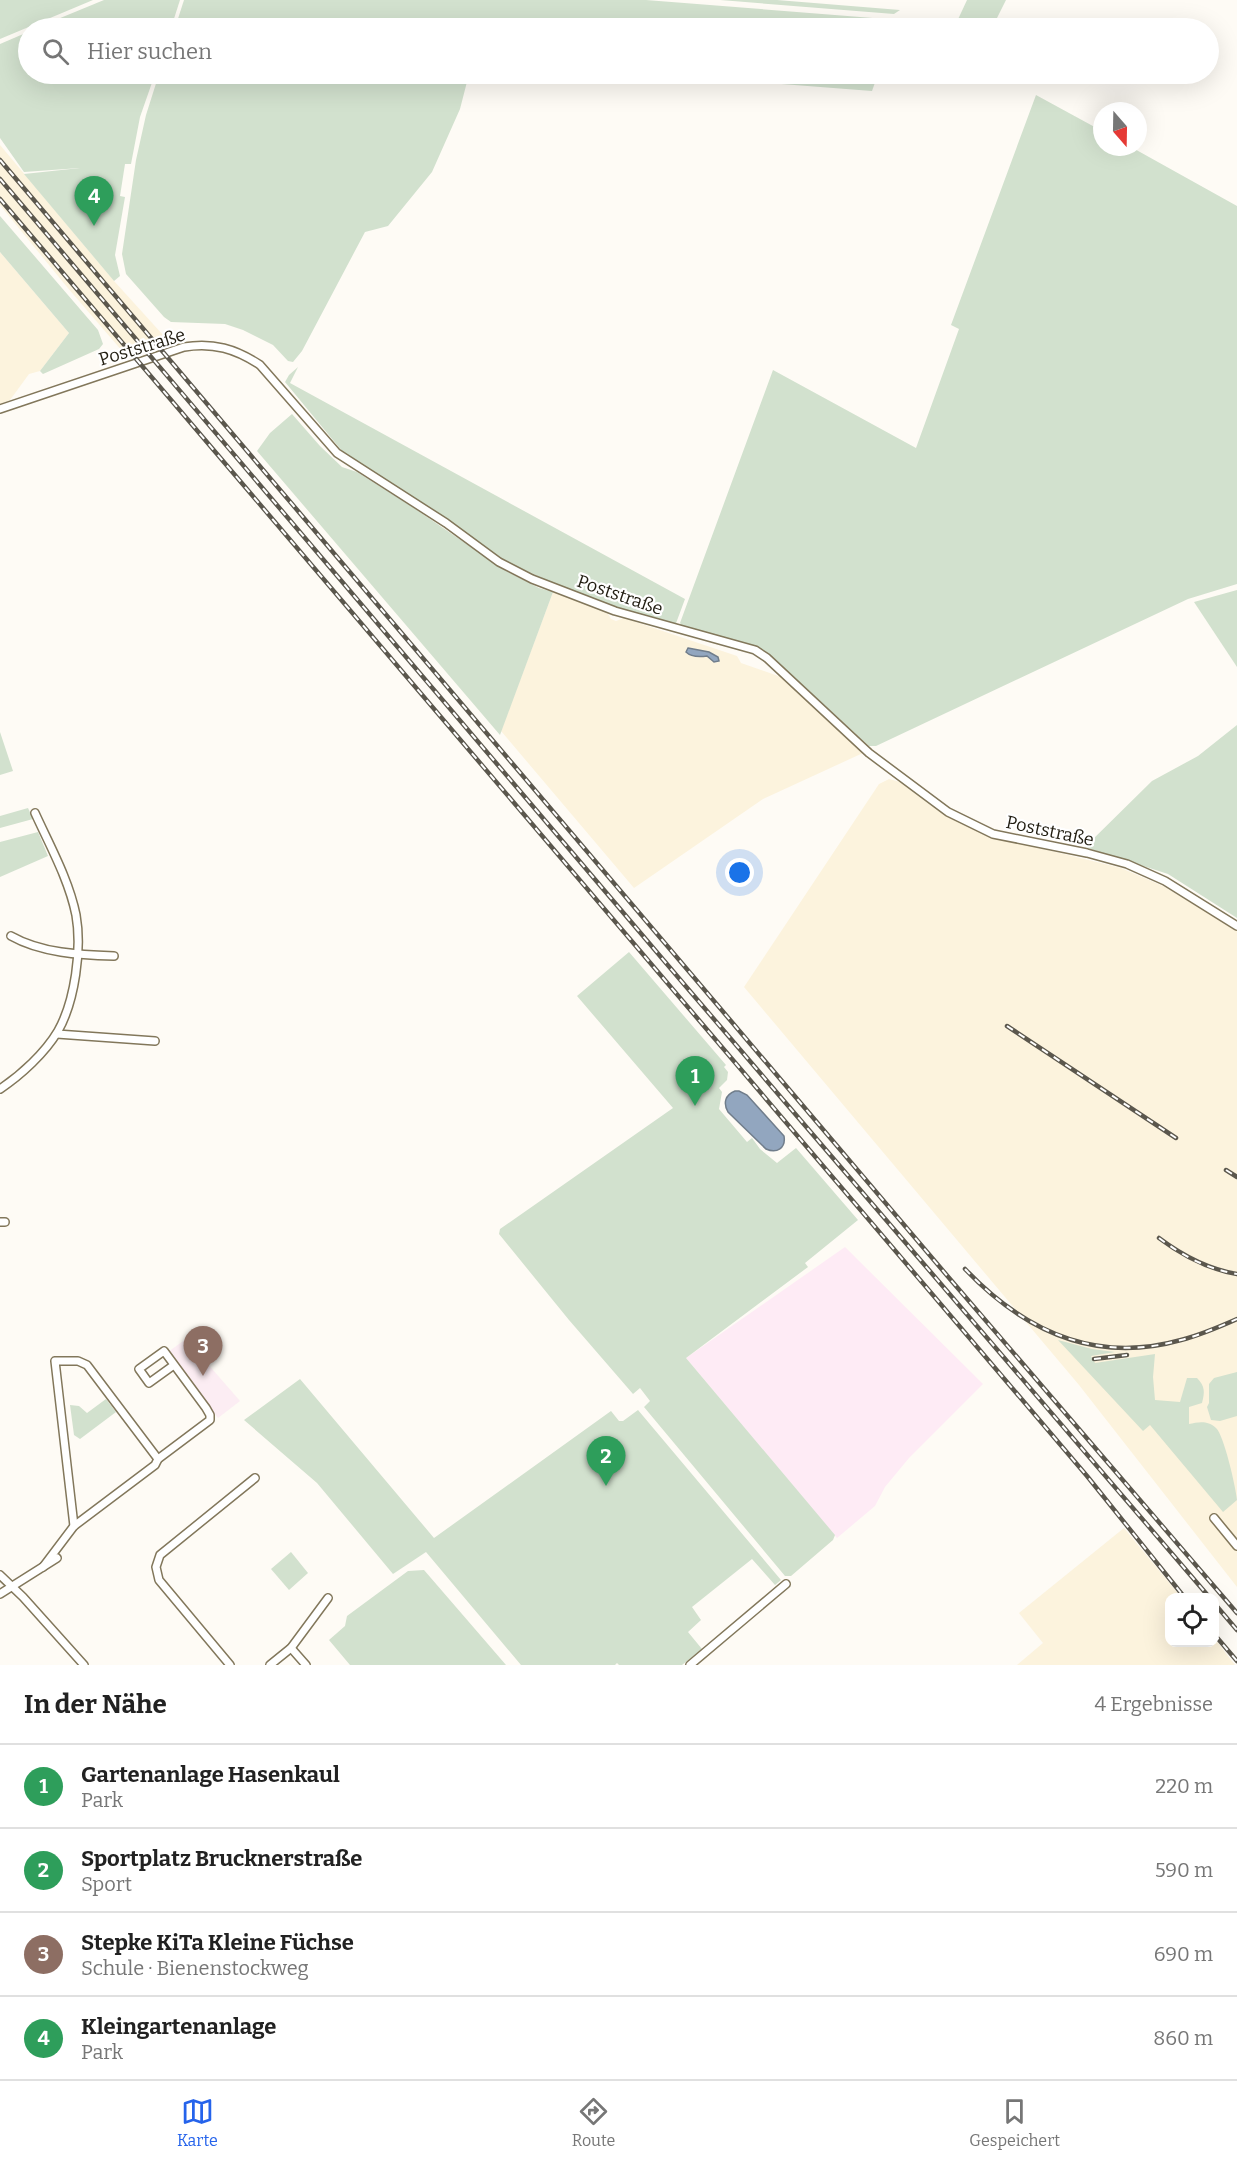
<!DOCTYPE html>
<html lang="de">
<head>
<meta charset="utf-8">
<style>
	:root { --surface:#fff; --page:#f6f6f6; --text:#222; --muted:#767676; --line:#e0e0e0; --accent:#2563eb }
	body { margin:0; font-family:Bitter,serif; background:var(--page); color:var(--text) }
	.controls { position:absolute; right:18px; bottom:18px; display:grid; overflow:hidden; border-radius:12px; box-shadow:0 6px 24px #0002 }
	.controls button { width:54px; height:54px; display:grid; place-items:center; padding:0; border:0; border-bottom:2px solid var(--line); background:var(--surface); color:var(--text); font:30px sans-serif }
	.compass { position:absolute; left:1093px; top:102px; width:54px; height:54px; border-radius:50%; background:var(--surface); box-shadow:0 6px 24px #0002; rotate:160deg }
	.you { position:absolute; left:740px; top:873px; width:21px; height:21px; margin:-15px; border:4px solid #fff; border-radius:50%; background:#1a73e8; box-shadow:0 0 0 9px #1a73e833 }
	.badge { display:grid; place-items:center; width:39px; height:39px; border-radius:50%; background:var(--accent); color:#fff; font-size:20px; font-weight:700 }
	.pin { position:absolute; translate:-50% -50px; filter:drop-shadow(0 2px 3px #0008) }
	.pin::after { content:''; position:absolute; top:32px; width:21px; height:18px; background:inherit; clip-path:polygon(0 0,100% 0,50% 100%) }
	.list { margin:0; padding:0; list-style:none }
	h2 { display:flex; justify-content:space-between; align-items:center; height:78px; margin:0; padding:0 24px; font-size:26px }
	h2 small { font-size:20px; font-weight:400; color:var(--muted) }
	.list li { display:grid; grid-template-columns:39px 1fr auto; gap:18px; align-items:center; box-sizing:border-box; height:84px; padding:0 24px; border-top:2px solid var(--line) }
	.list b { display:block; font-size:22px; white-space:nowrap }
	.list p { margin:0; font-size:20px; white-space:nowrap; color:var(--muted) }
	.list em { font-size:20px; font-style:normal; color:var(--muted) }
	.icon { flex:none; width:33px; height:33px; fill:none; stroke:currentColor; stroke-width:2; stroke-linecap:round; stroke-linejoin:round }
	.map { position:relative; flex:none; width:1237px; height:1665px; overflow:hidden }
	.search { position:absolute; background:var(--surface); box-shadow:0 6px 24px #0002; left:18px; right:18px; top:18px; height:66px; display:flex; align-items:center; gap:15px; box-sizing:border-box; padding:0 21px; border-radius:33px; color:var(--muted); font-size:22px }
	.sheet { height:414px; background:var(--surface) }
	nav { display:flex; justify-content:space-around; align-items:center; box-sizing:border-box; height:84px; border-top:2px solid var(--line); background:var(--surface); font-size:16px; color:var(--muted) }
	nav a { display:grid; justify-items:center; gap:3px }
	nav .on { color:var(--accent) }
	.map>svg:first-child { display:block }
	.commercial { fill:#feebf5 }
	.built { fill:#fcf3dd; fill-rule:evenodd }
	.education { fill:#fcedf3 }
	.green { fill:#d2e1ce }
	.water { fill:#92a6bf; stroke:#707d8b; stroke-width:1.5 }
	.lines { fill:none; stroke-linecap:round; stroke-linejoin:round }
	.minor-casing { stroke:#82775b; stroke-width:10 }
	.minor { stroke:#fff; stroke-width:7 }
	.rail-casing { stroke:#5b574d; stroke-width:4.5 }
	.rail { stroke:#fff; stroke-width:2; stroke-dasharray:7; stroke-linecap:butt }
	.labels { text-anchor:middle; stroke-width:4.5; stroke-linejoin:round; paint-order:stroke }
	.street-label { font-size:18px; fill:#221e12; stroke:#fff }
</style>
</head>
<body>
<div class="map">
<svg width="1237" height="1665" viewBox="0 0 1237 1665">
	<rect width="100%" height="100%" fill="#fefbf5"/>
	<path class="commercial" d="M 845,1247 L 983,1384 L 909,1458 L 885,1487 L 875,1506 L 837,1538 L 686,1358 Z"/>
	<g class="built">
		<path d="M 0,145 L 114,281 L 163,335 L 123,352 L 67,287 L 0,205 Z"/>
		<path d="M 0,252 L 69,333 L 40,371 L 29,374 L 10,400 L 0,404 Z"/>
		<path d="M 553,592 L 607,612 L 611,619 L 616,621 L 624,618 L 737,656 L 741,663 L 781,677 L 863,753 L 763,799 L 634,888 L 501,731 ZM 692,648 L 713,654 L 719,661 L 716,663 L 707,656 L 700,657 L 687,653 Z"/>
		<path d="M 889,779 L 900,782 L 940,812 L 982,834 L 1121,868 L 1163,886 L 1237,930 L 1237,1587 L 1079,1385 L 744,987 L 879,784 Z"/>
		<path d="M 1124,1528 L 1181,1597 L 1170,1598 L 1170,1642 L 1214,1642 L 1215,1639 L 1235,1665 L 1017,1665 L 1043,1643 L 1019,1613 Z"/>
	</g>
	<path class="education" d="M 186,1339 L 240,1401 L 218,1418 L 168,1352 Z"/>
	<g class="green">
		<path d="M 0,0 L 93,0 L 0,39 Z"/>
		<path d="M 104,0 L 180,0 L 171,28 L 36,28 Z"/>
		<path d="M 184,0 L 646,0 L 898,20 L 895,28 L 175,28 Z"/>
		<path d="M 720,0 L 777,0 L 900,10 L 894,14 Z"/>
		<path d="M 967,0 L 1006,0 L 992,28 L 954,28 Z"/>
		<path d="M 28,32 L 28,74 L 155,74 L 140,117 L 131,164 L 125,164 L 120,196 L 125,197 L 115,255 L 120,276 L 114,281 L 24,174 L 80,168 L 24,172 L 0,138 L 0,44 Z"/>
		<path d="M 159,74 L 469,74 L 460,109 L 432,172 L 388,226 L 365,232 L 302,351 L 293,362 L 288,361 L 273,345 L 243,330 L 225,324 L 171,322 L 164,317 L 126,274 L 122,254 L 136,160 L 146,115 Z"/>
		<path d="M 649,74 L 878,74 L 872,91 Z"/>
		<path d="M 1036,95 L 1102,131 L 1102,147 L 1131,147 L 1237,206 L 1237,584 L 1188,599 L 876,746 L 869,746 L 770,655 L 755,646 L 683,628 L 680,623 L 773,370 L 916,448 L 959,329 L 951,325 Z"/>
		<path d="M 0,216 L 98,330 L 103,344 L 99,349 L 43,374 L 40,371 L 69,333 L 0,252 Z"/>
		<path d="M 298,367 L 290,383 L 685,599 L 675,626 L 616,607 L 555,584 L 505,561 L 442,516 L 342,451 L 285,382 L 289,375 Z"/>
		<path d="M 292,414 L 320,446 L 342,467 L 357,472 L 411,506 L 506,571 L 539,588 L 553,592 L 500,735 L 257,451 L 270,433 Z"/>
		<path d="M 1237,590 L 1237,667 L 1194,602 Z"/>
		<path d="M 1237,725 L 1237,918 L 1168,874 L 1085,847 L 1152,781 L 1198,756 Z"/>
		<path d="M 0,732 L 13,771 L 0,775 Z"/>
		<path d="M 28,808 L 33,819 L 0,828 L 0,816 Z"/>
		<path d="M 38,832 L 48,856 L 0,877 L 0,842 Z"/>
		<path d="M 629,952 L 726,1065 L 724,1067 L 728,1072 L 727,1080 L 719,1088 L 722,1092 L 719,1109 L 747,1142 L 752,1138 L 760,1149 L 777,1163 L 796,1148 L 858,1220 L 805,1263 L 808,1267 L 686,1358 L 835,1535 L 833,1540 L 791,1576 L 785,1576 L 644,1407 L 650,1401 L 640,1388 L 633,1394 L 569,1320 L 499,1234 L 500,1229 L 673,1108 L 577,996 Z"/>
		<path d="M 1058,1340 L 1092,1349 L 1115,1352 L 1091,1356 L 1095,1363 L 1155,1354 L 1153,1377 L 1155,1400 L 1180,1402 L 1187,1378 L 1197,1378 C 1205,1386 1205,1392 1202,1403 L 1189,1407 L 1189,1424 C 1198,1422 1208,1420 1216,1428 C 1224,1435 1236,1488 1237,1500 L 1223,1512 L 1150,1425 L 1143,1431 Z"/>
		<path d="M 1237,1372 L 1237,1416 L 1220,1421 L 1211,1420 L 1207,1407 L 1209,1403 L 1209,1384 L 1214,1378 Z"/>
		<path d="M 300,1379 L 434,1538 L 611,1411 L 619,1421 L 623,1421 L 638,1410 L 781,1580 L 775,1585 L 752,1559 L 692,1607 L 701,1620 L 688,1632 L 702,1649 L 682,1665 L 619,1665 L 617,1663 L 615,1665 L 521,1665 L 426,1552 L 393,1574 L 317,1483 L 244,1420 Z"/>
		<path d="M 106,1399 L 116,1412 L 80,1439 L 74,1435 L 70,1405 L 79,1406 L 87,1413 Z"/>
		<path d="M 291,1552 L 308,1573 L 289,1590 L 271,1569 Z"/>
		<path d="M 424,1570 L 506,1665 L 350,1665 L 329,1640 L 345,1626 L 347,1616 L 408,1571 Z"/>
	</g>
	<g class="water">
		<path d="M 688,648 L 709,652 L 718,657 L 719,661 L 714,662 L 707,656 C 700,657 691,657 686,652 Z"/>
		<path d="M 735,1091 L 739,1091 L 747,1095 L 784,1136 C 786,1148 777,1154 766,1149 L 728,1112 C 723,1103 725,1095 735,1091 Z"/>
	</g>
	<g class="lines">
		<g class="minor-casing">
			<g id="minor">
				<path d="M 0,409 L 184,347 C 213,342 236,349 260,365 L 337,453 L 446,523 L 499,562 L 532,579 L 615,611 L 755,650 L 767,658 L 869,753 L 948,812 L 993,834 L 1087,853 L 1127,864 L 1165,881 L 1237,926"/>
				<path d="M 11,936 C 41,953 80,955 114,956"/>
				<path d="M 57,1034 L 155,1041"/>
				<path d="M 0,1089 C 21,1075 45,1053 58,1031 C 75,1001 82,949 76,915 C 69,880 50,846 35,813"/>
				<path d="M 0,1222 L 5,1222"/>
				<path d="M 1214,1518 L 1237,1546"/>
				<path d="M 74,1526 L 55,1361 L 78,1361 L 87,1365 L 158,1459"/>
				<path d="M 43,1567 L 74,1526 L 155,1465 L 158,1459 L 210,1420 L 210,1415 L 206,1408 L 164,1351 L 139,1369 L 149,1383 L 174,1365"/>
				<path d="M 0,1575 L 23,1597 L 84,1665"/>
				<path d="M 0,1594 L 57,1558"/>
				<path d="M 291,1648 L 306,1665"/>
				<path d="M 230,1665 L 159,1580 L 156,1567 L 160,1555 L 255,1478"/>
				<path d="M 270,1665 L 291,1648 L 328,1598"/>
				<path d="M 690,1665 L 786,1584"/>
			</g>
		</g>
		<use href="#minor" class="minor"/>
		<g class="rail-casing">
			<g id="rail">
				<path d="M 0,160 L 950,1279 L 1237,1613"/>
				<path d="M 0,179 L 683,983 L 1210,1598"/>
				<path d="M 0,199 L 1087,1476 L 1185,1598"/>
				<path d="M 1007,1026 L 1176,1138"/>
				<path d="M 1226,1170 L 1237,1177"/>
				<path d="M 1159,1238 C 1183,1256 1207,1269 1237,1274"/>
				<path d="M 965,1269 C 1024,1331 1096,1364 1181,1340 C 1200,1335 1219,1327 1237,1319"/>
				<path d="M 1094,1359 L 1127,1355"/>
				<path d="M 1214,1603 L 1237,1630"/>
				<path d="M 1214,1634 L 1237,1661"/>
			</g>
		</g>
		<use href="#rail" class="rail"/>
	</g>
	<g class="labels">
		<g class="street-label">
			<text transform="translate(142 347) rotate(-17)" y="6">Poststraße</text>
			<text transform="translate(620 595) rotate(19)" y="6">Poststraße</text>
			<text transform="translate(1050 831) rotate(12)" y="6">Poststraße</text>
		</g>
	</g>
</svg>
<div class="controls">
<button><svg class="icon" aria-label="locate" viewBox="0 0 24 24"><circle cx="12" cy="12" r="6"/><path d="M12 2v4M12 18v4M2 12h4M18 12h4"/></svg></button>
</div>
<svg class="compass" viewBox="-18 -18 36 36"><path d="M0-13l5 13h-10z" fill="#e53935"/><path d="M0 13l5-13h-10z" fill="#767676"/></svg>
<div class="you"></div>
<div class="pin badge" style="left:695px;top:1106px;background:#2e9e5b">1</div>
<div class="pin badge" style="left:606px;top:1486px;background:#2e9e5b">2</div>
<div class="pin badge" style="left:203px;top:1376px;background:#8d6e63">3</div>
<div class="pin badge" style="left:94px;top:226px;background:#2e9e5b">4</div>
<div class="search"><svg class="icon" aria-label="search" viewBox="0 0 24 24"><circle cx="10" cy="10" r="6"/><path d="M15 15l6 6"/></svg>Hier suchen</div>
</div>
<section class="sheet">
<h2>In der Nähe<small>4 Ergebnisse</small></h2>
<ul class="list">
<li><span class="badge" style="background:#2e9e5b">1</span><div><b>Gartenanlage Hasenkaul</b><p>Park</p></div><em>220 m</em></li>
<li><span class="badge" style="background:#2e9e5b">2</span><div><b>Sportplatz Brucknerstraße</b><p>Sport</p></div><em>590 m</em></li>
<li><span class="badge" style="background:#8d6e63">3</span><div><b>Stepke KiTa Kleine Füchse</b><p>Schule · Bienenstockweg</p></div><em>690 m</em></li>
<li><span class="badge" style="background:#2e9e5b">4</span><div><b>Kleingartenanlage</b><p>Park</p></div><em>860 m</em></li>
</ul>
</section>
<nav>
<a class="on"><svg class="icon" aria-label="map" viewBox="0 0 24 24"><path d="M3 6l6-2 6 2 6-2v14l-6 2-6-2-6 2zM9 4v14M15 6v14"/></svg>Karte</a>
<a><svg class="icon" aria-label="directions" viewBox="0 0 24 24"><path d="M12 3l9 9-9 9-9-9zM9 14v-3h6M13 9l2 2-2 2"/></svg>Route</a>
<a><svg class="icon" aria-label="saved" viewBox="0 0 24 24"><path d="M7 4h10v16l-5-4-5 4z"/></svg>Gespeichert</a>
</nav>
</body>
</html>
